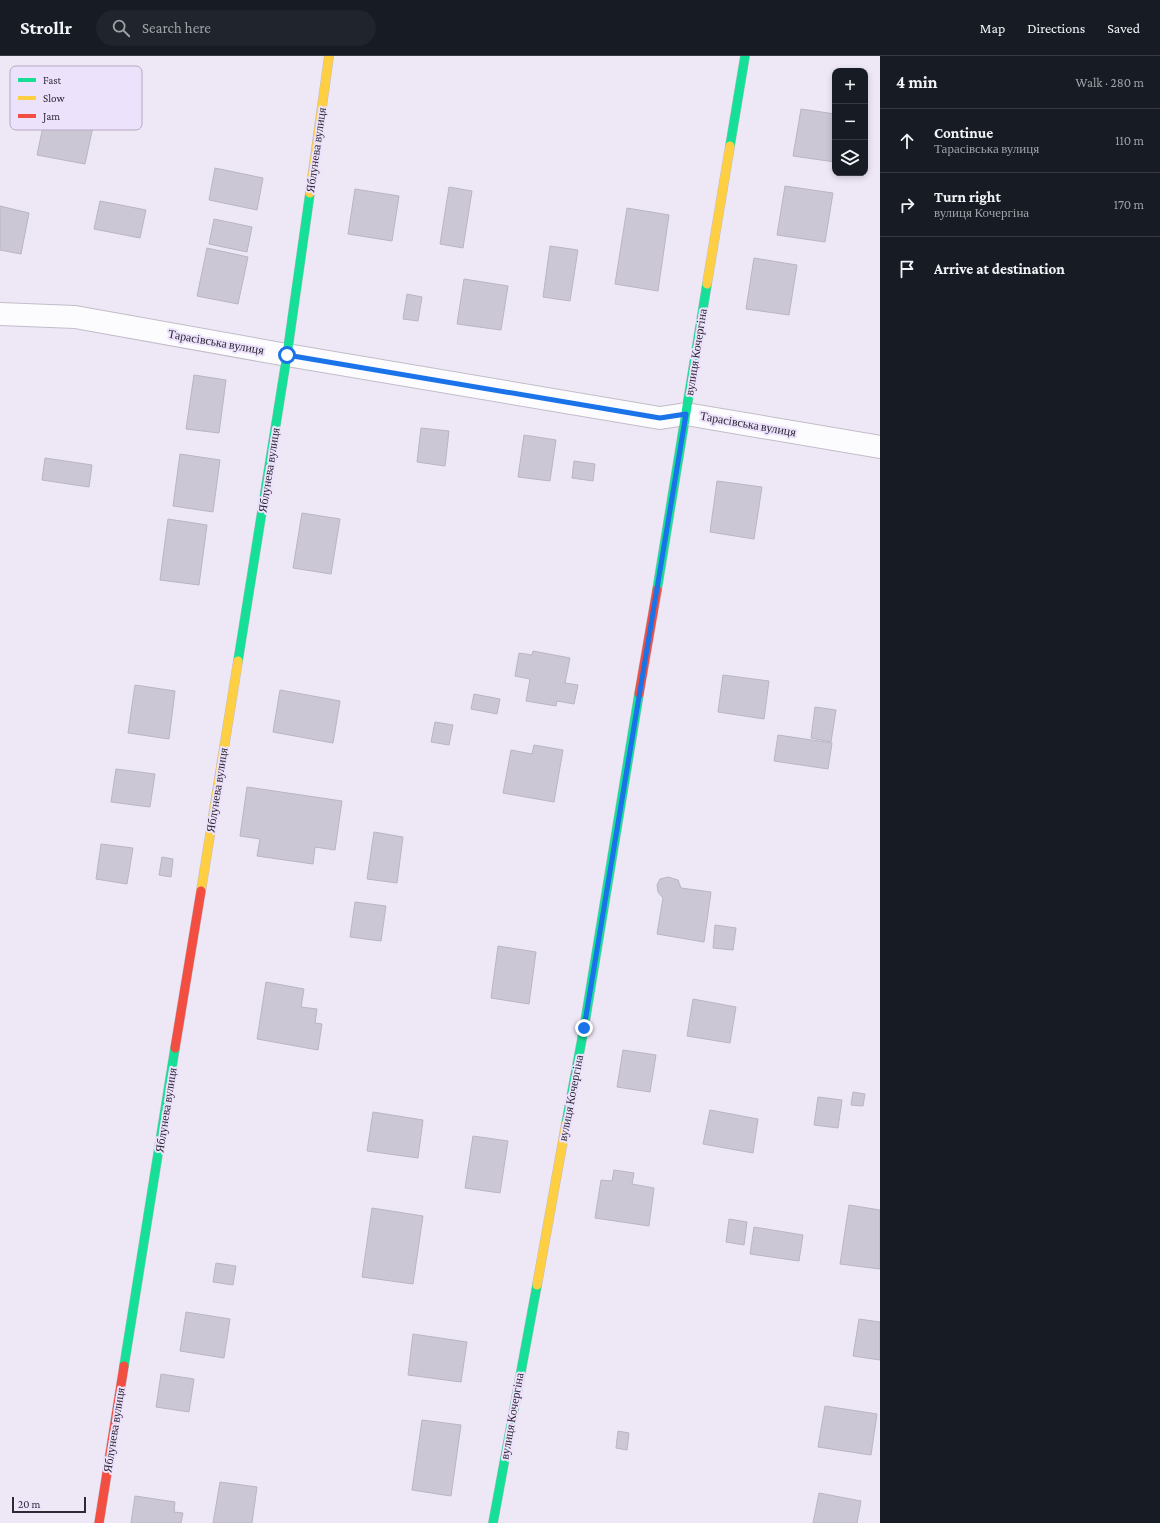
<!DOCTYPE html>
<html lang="en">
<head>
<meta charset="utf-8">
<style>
	:root { --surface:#171b24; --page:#20242c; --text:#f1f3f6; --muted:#9ea1a6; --line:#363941 }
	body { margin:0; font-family:"Crimson Pro",serif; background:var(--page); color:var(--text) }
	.controls { position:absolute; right:12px; top:12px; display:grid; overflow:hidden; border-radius:8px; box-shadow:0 2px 6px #0003 }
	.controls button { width:36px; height:36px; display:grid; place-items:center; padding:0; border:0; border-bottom:1px solid var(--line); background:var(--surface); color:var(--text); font:20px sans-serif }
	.scale { position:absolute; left:12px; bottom:10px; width:74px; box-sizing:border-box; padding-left:4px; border:2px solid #2e2935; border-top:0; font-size:11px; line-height:14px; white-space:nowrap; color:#2e2935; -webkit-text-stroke:3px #ede2fc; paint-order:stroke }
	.stop { position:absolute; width:12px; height:12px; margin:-9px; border:3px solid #1a73e8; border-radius:50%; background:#fff }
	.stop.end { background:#1a73e8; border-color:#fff; box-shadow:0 1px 4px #0008 }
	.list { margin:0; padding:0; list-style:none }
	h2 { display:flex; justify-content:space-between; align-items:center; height:52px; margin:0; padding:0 16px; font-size:17px }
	h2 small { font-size:13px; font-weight:400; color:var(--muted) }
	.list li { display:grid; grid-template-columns:26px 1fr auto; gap:12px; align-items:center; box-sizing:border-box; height:64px; padding:0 16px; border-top:1px solid var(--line) }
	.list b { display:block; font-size:15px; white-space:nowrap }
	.list p { margin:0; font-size:13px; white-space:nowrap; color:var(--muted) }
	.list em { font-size:13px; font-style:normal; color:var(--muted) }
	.icon { flex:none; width:22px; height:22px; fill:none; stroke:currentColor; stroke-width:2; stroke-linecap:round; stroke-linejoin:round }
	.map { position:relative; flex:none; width:880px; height:1467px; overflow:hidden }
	header { display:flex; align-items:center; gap:24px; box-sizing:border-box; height:56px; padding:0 20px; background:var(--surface); border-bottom:1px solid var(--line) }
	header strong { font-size:19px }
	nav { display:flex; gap:22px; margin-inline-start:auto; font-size:14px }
	.search { width:280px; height:36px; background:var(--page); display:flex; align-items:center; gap:10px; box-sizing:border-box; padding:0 14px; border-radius:22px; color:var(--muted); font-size:15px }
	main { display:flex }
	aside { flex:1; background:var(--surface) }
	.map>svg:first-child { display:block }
	.building { fill:#ccc7d4; stroke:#bab5c2 }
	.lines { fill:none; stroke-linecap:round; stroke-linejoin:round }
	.street-casing { stroke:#c2bdc9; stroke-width:24 }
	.fast-casing { stroke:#c2bdc9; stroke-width:10 }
	.slow-casing { stroke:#c2bdc9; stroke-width:10 }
	.jam-casing { stroke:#c2bdc9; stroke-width:10 }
	.street { stroke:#fcfcfe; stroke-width:22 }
	.fast { stroke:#16e098; stroke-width:9 }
	.slow { stroke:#ffcf43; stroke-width:9 }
	.jam { stroke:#f24e42; stroke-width:9 }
	.route { stroke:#1a73e8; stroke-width:5 }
	.labels { text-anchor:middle; stroke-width:4; stroke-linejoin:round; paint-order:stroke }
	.street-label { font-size:12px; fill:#2e2935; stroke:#ede2fc }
	.key { fill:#ede2fc; stroke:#b4aac0; stroke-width:1 }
	.key-label { font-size:11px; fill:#2e2935 }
</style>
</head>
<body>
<header>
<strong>Strollr</strong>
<div class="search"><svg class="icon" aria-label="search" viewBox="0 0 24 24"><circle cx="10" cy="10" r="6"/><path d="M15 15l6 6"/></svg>Search here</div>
<nav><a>Map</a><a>Directions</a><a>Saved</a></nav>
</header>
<main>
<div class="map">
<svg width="880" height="1467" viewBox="0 0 880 1467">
	<rect width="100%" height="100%" fill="#eee8f6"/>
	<g class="building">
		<path d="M 801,53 L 835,58 L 835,106 L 793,100 Z"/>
		<path d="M 46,56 L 94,66 L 85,108 L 37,99 Z"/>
		<path d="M 215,112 L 263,122 L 257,154 L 209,144 Z"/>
		<path d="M 785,130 L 833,137 L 825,186 L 777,179 Z"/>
		<path d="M 449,131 L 472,135 L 463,192 L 440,188 Z"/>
		<path d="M 355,133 L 399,140 L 392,185 L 348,178 Z"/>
		<path d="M 100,145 L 146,154 L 140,182 L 94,173 Z"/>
		<path d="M 0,150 L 29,157 L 21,198 L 0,194 Z"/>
		<path d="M 627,152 L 669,159 L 658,235 L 615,228 Z"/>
		<path d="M 214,163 L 252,171 L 247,196 L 209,188 Z"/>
		<path d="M 550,190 L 578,194 L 570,245 L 543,241 Z"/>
		<path d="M 207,192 L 248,201 L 238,248 L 197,240 Z"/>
		<path d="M 754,202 L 797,209 L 789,259 L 746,253 Z"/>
		<path d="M 464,223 L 508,230 L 501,274 L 457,268 Z"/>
		<path d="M 407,238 L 422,241 L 418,265 L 403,263 Z"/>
		<path d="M 194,319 L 226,324 L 219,377 L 186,373 Z"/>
		<path d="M 421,372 L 449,375 L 445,410 L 417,406 Z"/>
		<path d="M 524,379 L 556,384 L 550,425 L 518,421 Z"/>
		<path d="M 180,398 L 220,404 L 213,456 L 173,450 Z"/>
		<path d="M 45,402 L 92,409 L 89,431 L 42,424 Z"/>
		<path d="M 574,405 L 595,408 L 593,425 L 572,422 Z"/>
		<path d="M 717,425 L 762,431 L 754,483 L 710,476 Z"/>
		<path d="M 302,457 L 340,463 L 331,518 L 293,512 Z"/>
		<path d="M 168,463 L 207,469 L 199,529 L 160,524 Z"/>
		<path d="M 533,595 L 570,602 L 565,627 L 578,629 L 574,648 L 557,645 L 556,650 L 526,645 L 530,623 L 515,620 L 519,597 L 532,599 Z"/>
		<path d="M 723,619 L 769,625 L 764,663 L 718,656 Z"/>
		<path d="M 135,629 L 175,635 L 169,683 L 128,677 Z"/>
		<path d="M 280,634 L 340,645 L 333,687 L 273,676 Z"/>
		<path d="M 474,638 L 500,643 L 497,658 L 471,653 Z"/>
		<path d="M 815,651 L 836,654 L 831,686 L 811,682 Z"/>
		<path d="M 435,666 L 453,669 L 449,689 L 431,686 Z"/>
		<path d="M 778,679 L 832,687 L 828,713 L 774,705 Z"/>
		<path d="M 534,689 L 563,694 L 554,746 L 503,737 L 511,694 L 532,698 Z"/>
		<path d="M 116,713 L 155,718 L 150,751 L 111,746 Z"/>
		<path d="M 247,731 L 342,745 L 335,794 L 315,791 L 313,808 L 257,800 L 260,783 L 240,780 Z"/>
		<path d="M 374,776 L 403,781 L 397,827 L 367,823 Z"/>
		<path d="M 101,788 L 133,792 L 127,828 L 96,823 Z"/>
		<path d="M 162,801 L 173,803 L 171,821 L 159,819 Z"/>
		<path d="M 668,821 L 678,824 L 681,832 L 711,836 L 704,886 L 657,878 L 663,842 L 658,836 L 657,829 L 660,823 Z"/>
		<path d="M 355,846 L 386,850 L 381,885 L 350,881 Z"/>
		<path d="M 715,869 L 736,872 L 733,894 L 713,892 Z"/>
		<path d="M 498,890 L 536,896 L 529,948 L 491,942 Z"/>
		<path d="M 266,926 L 304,933 L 301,951 L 317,953 L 315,967 L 322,968 L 318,994 L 257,983 Z"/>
		<path d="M 693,943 L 736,951 L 730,987 L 687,980 Z"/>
		<path d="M 623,994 L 656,999 L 650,1036 L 617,1031 Z"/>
		<path d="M 853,1036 L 865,1038 L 863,1050 L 851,1049 Z"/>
		<path d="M 818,1041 L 842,1044 L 838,1072 L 814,1069 Z"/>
		<path d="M 710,1054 L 758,1063 L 753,1097 L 703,1088 Z"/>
		<path d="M 373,1056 L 423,1064 L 418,1102 L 367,1095 Z"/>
		<path d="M 473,1080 L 508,1085 L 500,1137 L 465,1132 Z"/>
		<path d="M 614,1114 L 634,1117 L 632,1128 L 654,1132 L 649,1170 L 595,1162 L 601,1124 L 612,1125 Z"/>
		<path d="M 849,1149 L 880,1154 L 880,1213 L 840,1208 Z"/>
		<path d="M 372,1152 L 423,1160 L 413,1228 L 362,1221 Z"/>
		<path d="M 729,1163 L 747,1166 L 744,1189 L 726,1186 Z"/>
		<path d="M 754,1171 L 803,1179 L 799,1205 L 750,1198 Z"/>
		<path d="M 216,1207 L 236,1210 L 233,1229 L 213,1226 Z"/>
		<path d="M 186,1256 L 230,1263 L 224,1302 L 180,1295 Z"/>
		<path d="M 859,1263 L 880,1266 L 880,1304 L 853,1300 Z"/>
		<path d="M 413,1278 L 467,1286 L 461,1326 L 408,1319 Z"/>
		<path d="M 161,1318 L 194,1323 L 189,1356 L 156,1351 Z"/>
		<path d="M 825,1350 L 877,1358 L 871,1399 L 818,1391 Z"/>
		<path d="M 422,1364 L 461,1369 L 451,1440 L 412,1434 Z"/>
		<path d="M 618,1375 L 629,1377 L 627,1394 L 616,1392 Z"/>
		<path d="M 220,1426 L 257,1431 L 252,1467 L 213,1467 Z"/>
		<path d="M 819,1437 L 861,1445 L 857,1467 L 813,1467 Z"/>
		<path d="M 135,1440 L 175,1446 L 174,1456 L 183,1457 L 181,1467 L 131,1467 Z"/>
	</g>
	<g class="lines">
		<g class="street-casing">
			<path id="street" d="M 0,258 L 75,261 L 287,299 L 660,362 L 686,358 L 880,391"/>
		</g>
		<g class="fast-casing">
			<g id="fast">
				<path d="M 730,90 L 745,0"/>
				<path d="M 657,534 L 707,228"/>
				<path d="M 238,605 L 287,299 L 310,137"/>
				<path d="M 566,1068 L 584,972 L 639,638"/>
				<path d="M 124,1310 L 175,992"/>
				<path d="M 493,1467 L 537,1229"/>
			</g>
		</g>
		<g class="slow-casing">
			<g id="slow">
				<path d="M 310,137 L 329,0"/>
				<path d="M 707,228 L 730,90"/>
				<path d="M 201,835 L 238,605"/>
				<path d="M 537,1229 L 566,1068"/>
			</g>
		</g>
		<g class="jam-casing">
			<g id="jam">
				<path d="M 639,638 L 657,534"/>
				<path d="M 175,992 L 201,835"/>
				<path d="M 99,1467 L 124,1310"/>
			</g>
		</g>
		<use href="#street" class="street"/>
		<use href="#fast" class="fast"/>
		<use href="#slow" class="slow"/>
		<use href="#jam" class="jam"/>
	</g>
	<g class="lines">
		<path class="route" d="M 287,299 L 660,362 L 686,358 L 584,972"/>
	</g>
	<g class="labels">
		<g class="street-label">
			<text transform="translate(316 94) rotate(-82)" y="4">Яблунева вулиця</text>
			<text transform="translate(216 286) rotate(10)" y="4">Тарасівська вулиця</text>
			<text transform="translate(696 296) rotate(-81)" y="4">вулиця Кочергіна</text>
			<text transform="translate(748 368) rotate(10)" y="4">Тарасівська вулиця</text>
			<text transform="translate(269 414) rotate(-81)" y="4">Яблунева вулиця</text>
			<text transform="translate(217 734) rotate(-81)" y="4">Яблунева вулиця</text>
			<text transform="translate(571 1042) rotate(-79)" y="4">вулиця Кочергіна</text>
			<text transform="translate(166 1054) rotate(-81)" y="4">Яблунева вулиця</text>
			<text transform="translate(512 1360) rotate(-80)" y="4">вулиця Кочергіна</text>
			<text transform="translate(114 1374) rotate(-81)" y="4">Яблунева вулиця</text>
		</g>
	</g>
	<rect x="10" y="10" width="132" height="64" rx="6" class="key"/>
	<rect x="18" y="22" width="18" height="4" fill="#16e098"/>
	<rect x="18" y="40" width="18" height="4" fill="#ffcf43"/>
	<rect x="18" y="58" width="18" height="4" fill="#f24e42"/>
	<g class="key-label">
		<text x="43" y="28">Fast</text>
		<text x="43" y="46">Slow</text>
		<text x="43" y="64">Jam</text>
	</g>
</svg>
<div class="controls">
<button>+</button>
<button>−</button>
<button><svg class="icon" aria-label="layers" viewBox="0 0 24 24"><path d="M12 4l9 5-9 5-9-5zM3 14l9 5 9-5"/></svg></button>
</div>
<div class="scale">20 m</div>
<div class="stop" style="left:287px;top:299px"></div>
<div class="stop end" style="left:584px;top:972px"></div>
</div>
<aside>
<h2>4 min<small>Walk · 280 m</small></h2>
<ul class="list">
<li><svg class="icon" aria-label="ahead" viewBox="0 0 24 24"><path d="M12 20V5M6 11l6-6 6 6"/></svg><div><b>Continue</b><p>Тарасівська вулиця</p></div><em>110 m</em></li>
<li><svg class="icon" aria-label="right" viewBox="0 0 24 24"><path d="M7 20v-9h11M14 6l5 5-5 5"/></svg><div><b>Turn right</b><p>вулиця Кочергіна</p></div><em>170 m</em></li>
<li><svg class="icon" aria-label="arrive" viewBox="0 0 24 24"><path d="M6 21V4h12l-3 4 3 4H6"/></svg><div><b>Arrive at destination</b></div></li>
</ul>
</aside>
</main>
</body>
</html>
